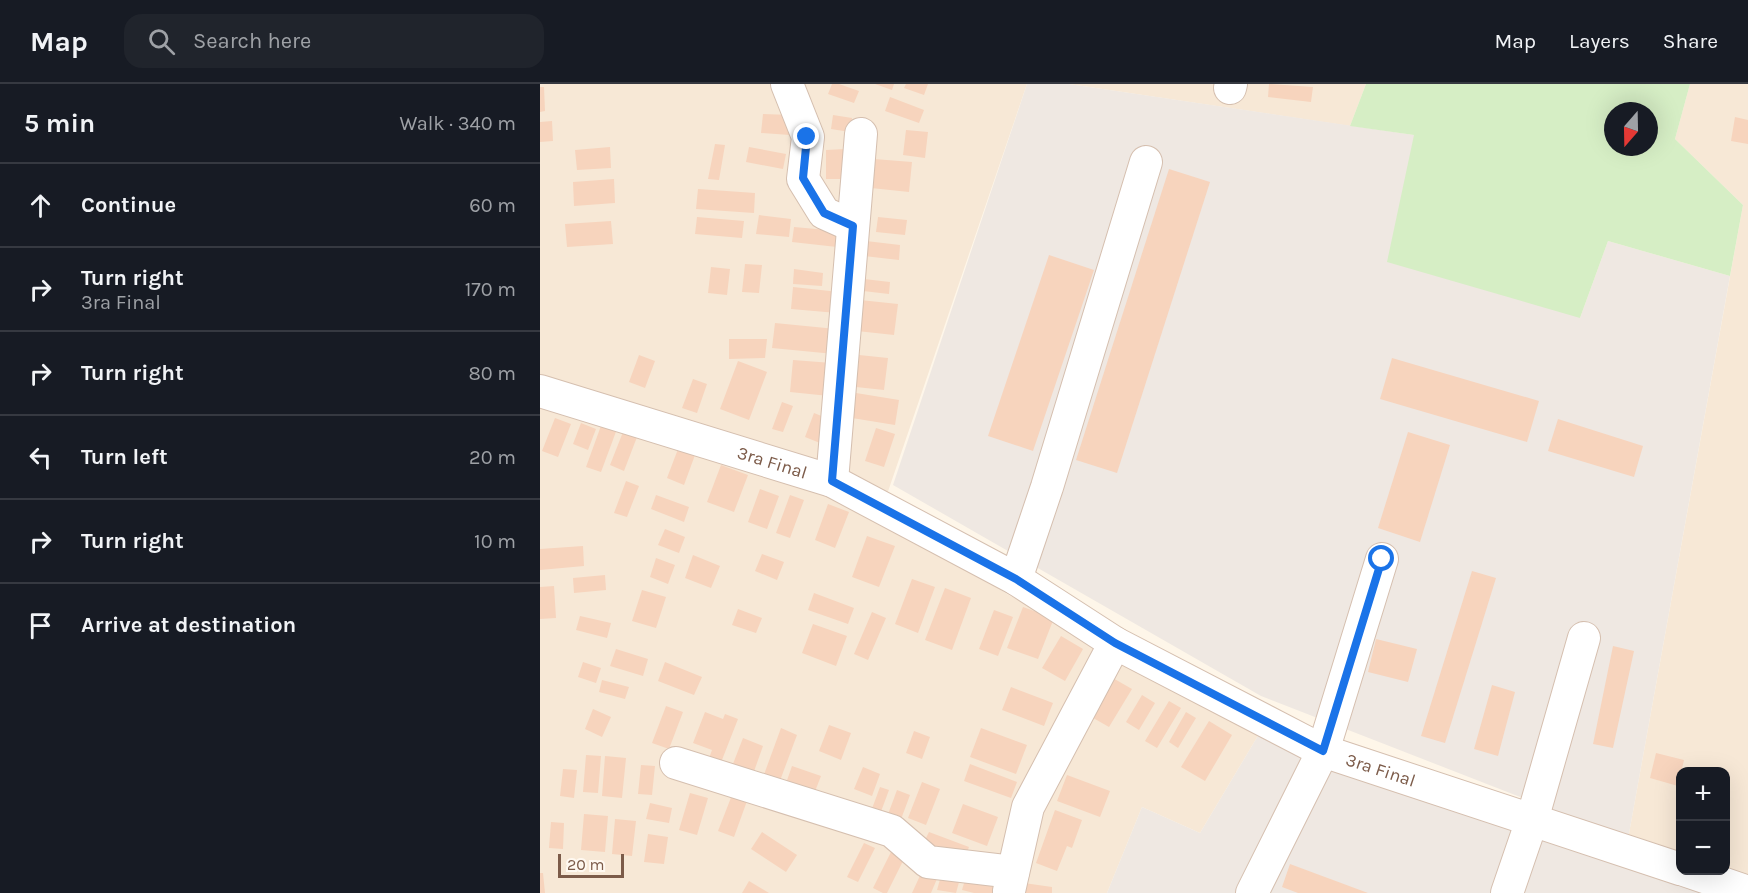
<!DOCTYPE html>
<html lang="en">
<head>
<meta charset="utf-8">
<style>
	:root { --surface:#171b24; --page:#20242c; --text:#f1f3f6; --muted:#9ea1a6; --line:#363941 }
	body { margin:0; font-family:Karla,sans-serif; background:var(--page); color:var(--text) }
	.controls { position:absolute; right:18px; bottom:18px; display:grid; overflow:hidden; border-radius:12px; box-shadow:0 6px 24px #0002 }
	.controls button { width:54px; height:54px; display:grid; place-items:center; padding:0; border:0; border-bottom:2px solid var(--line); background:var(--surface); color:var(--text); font:30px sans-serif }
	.compass { position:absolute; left:1064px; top:18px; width:54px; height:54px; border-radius:50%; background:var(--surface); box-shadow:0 6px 24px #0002; rotate:200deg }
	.scale { position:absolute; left:18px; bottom:15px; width:66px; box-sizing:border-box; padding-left:6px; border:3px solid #7c5b49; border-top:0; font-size:16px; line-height:21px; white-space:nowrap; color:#7c5b49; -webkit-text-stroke:4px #fff9f1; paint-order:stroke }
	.stop { position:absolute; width:18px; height:18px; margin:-14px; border:4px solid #1a73e8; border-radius:50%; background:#fff }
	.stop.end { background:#1a73e8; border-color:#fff; box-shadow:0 2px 6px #0008 }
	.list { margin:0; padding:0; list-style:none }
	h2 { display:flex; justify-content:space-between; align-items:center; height:78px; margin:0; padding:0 24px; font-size:26px }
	h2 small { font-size:20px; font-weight:400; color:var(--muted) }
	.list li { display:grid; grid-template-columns:39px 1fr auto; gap:18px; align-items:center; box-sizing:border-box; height:84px; padding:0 24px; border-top:2px solid var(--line) }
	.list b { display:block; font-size:22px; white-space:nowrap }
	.list p { margin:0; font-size:20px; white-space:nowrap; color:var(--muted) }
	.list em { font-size:20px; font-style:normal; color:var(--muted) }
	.icon { flex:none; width:33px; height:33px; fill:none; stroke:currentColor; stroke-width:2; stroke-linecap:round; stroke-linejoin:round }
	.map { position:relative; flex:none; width:1208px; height:809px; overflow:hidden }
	header { display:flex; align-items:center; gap:36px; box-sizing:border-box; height:84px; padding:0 30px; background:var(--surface); border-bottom:2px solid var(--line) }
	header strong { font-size:28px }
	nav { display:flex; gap:33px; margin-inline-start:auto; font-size:21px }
	.search { width:420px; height:54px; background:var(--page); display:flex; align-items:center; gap:15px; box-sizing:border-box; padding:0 21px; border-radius:18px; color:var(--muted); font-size:22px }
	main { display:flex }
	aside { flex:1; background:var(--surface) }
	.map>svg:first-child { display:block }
	.residential { fill:#f7e8d6 }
	.industrial { fill:#efe8e2 }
	.green { fill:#d6eec5; fill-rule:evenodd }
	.building { fill:#f7d4bd }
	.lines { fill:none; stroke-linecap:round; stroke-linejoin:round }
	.minor-casing { stroke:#d5bfaf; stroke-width:34 }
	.minor { stroke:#fff; stroke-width:32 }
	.route { stroke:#1a73e8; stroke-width:8 }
	.labels { text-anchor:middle; stroke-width:5; stroke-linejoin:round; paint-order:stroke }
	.street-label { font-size:18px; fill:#7c5b49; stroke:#fff9f1 }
</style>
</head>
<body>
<header>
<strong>Map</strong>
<div class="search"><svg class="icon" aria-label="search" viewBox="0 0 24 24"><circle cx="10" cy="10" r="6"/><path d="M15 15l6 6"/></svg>Search here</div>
<nav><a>Map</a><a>Layers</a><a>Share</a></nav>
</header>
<main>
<aside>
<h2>5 min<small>Walk · 340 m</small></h2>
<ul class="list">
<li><svg class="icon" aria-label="ahead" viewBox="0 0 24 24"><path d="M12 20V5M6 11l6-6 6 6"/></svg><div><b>Continue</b></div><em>60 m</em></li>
<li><svg class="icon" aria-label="right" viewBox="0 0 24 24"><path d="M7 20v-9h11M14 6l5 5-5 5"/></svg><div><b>Turn right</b><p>3ra Final</p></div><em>170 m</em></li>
<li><svg class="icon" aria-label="right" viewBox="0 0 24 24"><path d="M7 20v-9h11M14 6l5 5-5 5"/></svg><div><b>Turn right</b></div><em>80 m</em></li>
<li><svg class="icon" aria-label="left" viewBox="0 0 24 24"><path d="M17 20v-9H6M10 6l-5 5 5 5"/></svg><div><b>Turn left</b></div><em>20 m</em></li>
<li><svg class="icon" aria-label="right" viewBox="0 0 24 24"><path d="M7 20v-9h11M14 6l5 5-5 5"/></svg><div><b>Turn right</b></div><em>10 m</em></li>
<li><svg class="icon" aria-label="arrive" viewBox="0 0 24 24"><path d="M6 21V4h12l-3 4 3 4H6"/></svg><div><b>Arrive at destination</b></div></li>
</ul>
</aside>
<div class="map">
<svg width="1208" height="809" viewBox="0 0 1208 809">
	<rect width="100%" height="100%" fill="#fef6e9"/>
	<g class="residential">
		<path d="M 0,0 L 487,0 L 341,428 L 467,510 L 719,650 L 660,749 L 602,723 L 567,809 L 0,809 Z"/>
		<path d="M 529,0 L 826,0 L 810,42 Z"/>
		<path d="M 1150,0 L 1208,0 L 1208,797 L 1186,786 L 1186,688 L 1140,688 L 1140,773 L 1088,755 L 1203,121 L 1135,55 Z"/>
	</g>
	<g class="industrial">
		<path d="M 487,0 L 529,0 L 874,51 L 1040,234 L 1068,157 L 1190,192 L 1088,755 L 721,612 L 353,401 Z"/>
		<path d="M 719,650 L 1163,809 L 567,809 L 602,723 L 660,749 Z"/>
	</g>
	<path class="green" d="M 826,0 L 1150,0 L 1135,55 L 1203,121 L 1190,192 L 1068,157 L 1040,234 L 847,178 L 874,51 L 810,42 ZM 1073,27 L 1109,27 L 1109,63 L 1073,63 Z"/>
	<g class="building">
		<path d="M 292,0 L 299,0 L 319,7 L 314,19 L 288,10 Z"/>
		<path d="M 335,0 L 354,0 L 352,6 Z"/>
		<path d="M 366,0 L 388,0 L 384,11 L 364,4 Z"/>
		<path d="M 729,0 L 773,3 L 771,18 L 728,13 Z"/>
		<path d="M 0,3 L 4,3 L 5,27 L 0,28 Z"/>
		<path d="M 350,13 L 384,26 L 379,39 L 345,27 Z"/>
		<path d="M 223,30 L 251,31 L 250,51 L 221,49 Z"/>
		<path d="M 293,31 L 312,34 L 310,48 L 291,45 Z"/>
		<path d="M 1195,33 L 1208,36 L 1208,60 L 1191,57 Z"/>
		<path d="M 12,37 L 13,57 L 0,58 L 0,38 Z"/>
		<path d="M 366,46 L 388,48 L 385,74 L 363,71 Z"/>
		<path d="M 175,60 L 185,61 L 179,96 L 168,95 Z"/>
		<path d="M 70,63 L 71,84 L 37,86 L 35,66 Z"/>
		<path d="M 209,63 L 246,70 L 243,85 L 206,78 Z"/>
		<path d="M 305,65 L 305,95 L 286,95 L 286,66 Z"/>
		<path d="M 334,75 L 372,78 L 369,108 L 331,104 Z"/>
		<path d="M 629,85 L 670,98 L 577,389 L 536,376 Z"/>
		<path d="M 74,95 L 75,119 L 34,122 L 33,98 Z"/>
		<path d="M 158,105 L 215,109 L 214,129 L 156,125 Z"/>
		<path d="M 219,131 L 251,135 L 249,153 L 216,150 Z"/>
		<path d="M 157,133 L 204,137 L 202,154 L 155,150 Z"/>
		<path d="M 338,133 L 367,136 L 365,151 L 336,148 Z"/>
		<path d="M 71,137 L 73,160 L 27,163 L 25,140 Z"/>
		<path d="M 254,143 L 298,147 L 297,163 L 252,158 Z"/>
		<path d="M 326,157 L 360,161 L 359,176 L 324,172 Z"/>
		<path d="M 509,171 L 554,186 L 493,367 L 448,352 Z"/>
		<path d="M 205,180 L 222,181 L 219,209 L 202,208 Z"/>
		<path d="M 171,183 L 190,185 L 187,211 L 168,209 Z"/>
		<path d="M 254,185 L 283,189 L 282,202 L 253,200 Z"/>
		<path d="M 324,195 L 350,198 L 349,210 L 323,207 Z"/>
		<path d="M 253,203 L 299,208 L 297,229 L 251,225 Z"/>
		<path d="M 320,216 L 358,220 L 354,251 L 317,247 Z"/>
		<path d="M 235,239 L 296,245 L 294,270 L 232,264 Z"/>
		<path d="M 189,255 L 227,255 L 225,274 L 189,275 Z"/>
		<path d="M 99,271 L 115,277 L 105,304 L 89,298 Z"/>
		<path d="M 319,271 L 348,274 L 344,306 L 316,303 Z"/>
		<path d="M 852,274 L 999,317 L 987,358 L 840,315 Z"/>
		<path d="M 253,276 L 292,279 L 289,312 L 250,308 Z"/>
		<path d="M 198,277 L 227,288 L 209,336 L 180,325 Z"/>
		<path d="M 153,295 L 167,300 L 157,329 L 142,324 Z"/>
		<path d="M 316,309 L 359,316 L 355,341 L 312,334 Z"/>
		<path d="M 242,318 L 253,322 L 243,348 L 232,345 Z"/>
		<path d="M 274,329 L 289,335 L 280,359 L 265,353 Z"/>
		<path d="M 15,334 L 31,340 L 18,373 L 2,367 Z"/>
		<path d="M 1018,335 L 1103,362 L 1094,393 L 1008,367 Z"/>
		<path d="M 41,339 L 56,345 L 48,366 L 33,360 Z"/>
		<path d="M 62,339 L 77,345 L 61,388 L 46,383 Z"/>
		<path d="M 336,344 L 355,350 L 344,383 L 325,377 Z"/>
		<path d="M 83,348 L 97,353 L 84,387 L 70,381 Z"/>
		<path d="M 868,348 L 910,361 L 880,458 L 838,444 Z"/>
		<path d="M 138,365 L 155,371 L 144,401 L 127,394 Z"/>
		<path d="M 181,381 L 208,391 L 194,428 L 167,418 Z"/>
		<path d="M 86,397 L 99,402 L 87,433 L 74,429 Z"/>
		<path d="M 220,405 L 239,412 L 227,445 L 208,438 Z"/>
		<path d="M 116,411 L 149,423 L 144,438 L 111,425 Z"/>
		<path d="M 250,411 L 264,416 L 250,454 L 236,449 Z"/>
		<path d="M 288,420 L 309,428 L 295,464 L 275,456 Z"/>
		<path d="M 125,445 L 145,453 L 139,469 L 118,461 Z"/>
		<path d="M 327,452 L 355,462 L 339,503 L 312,493 Z"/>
		<path d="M 43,462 L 44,482 L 0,486 L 0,465 Z"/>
		<path d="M 222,470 L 244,478 L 237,496 L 215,487 Z"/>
		<path d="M 153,471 L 180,482 L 171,504 L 145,494 Z"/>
		<path d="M 116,474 L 135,481 L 128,500 L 110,493 Z"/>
		<path d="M 932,487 L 956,494 L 905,659 L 881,652 Z"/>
		<path d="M 65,491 L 66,506 L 34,509 L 33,494 Z"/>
		<path d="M 372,495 L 395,503 L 378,549 L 355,540 Z"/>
		<path d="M 14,502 L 16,534 L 0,535 L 0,503 Z"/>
		<path d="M 405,504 L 431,514 L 412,566 L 385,556 Z"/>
		<path d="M 102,506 L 126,513 L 116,544 L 92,537 Z"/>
		<path d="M 274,509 L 314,524 L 308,540 L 268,526 Z"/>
		<path d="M 483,523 L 514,534 L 498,575 L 467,564 Z"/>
		<path d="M 198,525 L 222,534 L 216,549 L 192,541 Z"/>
		<path d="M 454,526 L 473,533 L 458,572 L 439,565 Z"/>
		<path d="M 332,528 L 346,534 L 328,576 L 314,570 Z"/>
		<path d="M 40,532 L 71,539 L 67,554 L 36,546 Z"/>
		<path d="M 273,540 L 307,552 L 296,582 L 262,569 Z"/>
		<path d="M 521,552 L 543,565 L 525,597 L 502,584 Z"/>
		<path d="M 836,555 L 877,565 L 868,598 L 828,588 Z"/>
		<path d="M 1073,562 L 1094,567 L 1073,664 L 1053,660 Z"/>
		<path d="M 76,565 L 108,575 L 103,592 L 70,582 Z"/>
		<path d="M 43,578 L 61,584 L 56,599 L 38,593 Z"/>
		<path d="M 125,578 L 162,593 L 154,611 L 118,597 Z"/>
		<path d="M 571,593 L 592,605 L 569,643 L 548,631 Z"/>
		<path d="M 62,596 L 89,603 L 85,615 L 59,608 Z"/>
		<path d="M 952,601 L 975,608 L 958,672 L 934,665 Z"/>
		<path d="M 471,603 L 513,619 L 504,642 L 462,626 Z"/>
		<path d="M 602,611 L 615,619 L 599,646 L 586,638 Z"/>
		<path d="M 629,617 L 641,624 L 617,664 L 605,657 Z"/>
		<path d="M 126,622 L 143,628 L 129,665 L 112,659 Z"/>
		<path d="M 53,625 L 71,633 L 62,653 L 45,645 Z"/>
		<path d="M 165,628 L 183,635 L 185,630 L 198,635 L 180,681 L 168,677 L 172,666 L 153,659 Z"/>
		<path d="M 646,628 L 656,634 L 638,664 L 629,658 Z"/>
		<path d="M 669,637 L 692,651 L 665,697 L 641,683 Z"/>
		<path d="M 289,641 L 311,649 L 301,676 L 279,667 Z"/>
		<path d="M 241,644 L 257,651 L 238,702 L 222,696 Z"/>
		<path d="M 441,644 L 487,661 L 476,690 L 430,673 Z"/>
		<path d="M 374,647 L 390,653 L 382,675 L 366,669 Z"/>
		<path d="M 203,654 L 223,662 L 212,693 L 191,685 Z"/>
		<path d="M 1116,669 L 1144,676 L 1138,702 L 1110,694 Z"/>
		<path d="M 46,671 L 61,672 L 58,709 L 43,708 Z"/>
		<path d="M 65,672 L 86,674 L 82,714 L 62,712 Z"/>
		<path d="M 430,680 L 477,698 L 471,714 L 424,697 Z"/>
		<path d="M 101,681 L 115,682 L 112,711 L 98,710 Z"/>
		<path d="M 252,682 L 281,692 L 272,715 L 244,705 Z"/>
		<path d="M 323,683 L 340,690 L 332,712 L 314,705 Z"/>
		<path d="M 23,685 L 37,686 L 34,714 L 20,712 Z"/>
		<path d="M 527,691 L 570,707 L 560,733 L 517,717 Z"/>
		<path d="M 382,698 L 400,705 L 386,741 L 368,734 Z"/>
		<path d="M 340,703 L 349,706 L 339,733 L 330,730 Z"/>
		<path d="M 357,706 L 370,711 L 360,738 L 347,733 Z"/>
		<path d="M 150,709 L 168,714 L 157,751 L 139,746 Z"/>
		<path d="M 192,711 L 207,717 L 194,753 L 178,747 Z"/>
		<path d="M 110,719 L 132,724 L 129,739 L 106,735 Z"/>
		<path d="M 423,720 L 458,733 L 447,762 L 412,749 Z"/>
		<path d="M 515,726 L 542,736 L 532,764 L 527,762 L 517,787 L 496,779 Z"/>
		<path d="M 44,730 L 68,732 L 65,768 L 41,766 Z"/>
		<path d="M 75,735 L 96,737 L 92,772 L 72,770 Z"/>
		<path d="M 11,738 L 24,739 L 23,765 L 9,764 Z"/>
		<path d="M 222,748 L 257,771 L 246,788 L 211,765 Z"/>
		<path d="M 389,748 L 429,763 L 425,773 L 384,758 Z"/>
		<path d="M 108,750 L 128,753 L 124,780 L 104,778 Z"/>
		<path d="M 324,759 L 335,764 L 318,798 L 307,793 Z"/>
		<path d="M 352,766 L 365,773 L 347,809 L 343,809 L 333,804 Z"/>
		<path d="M 750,780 L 828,809 L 758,809 L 742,803 Z"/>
		<path d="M 384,783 L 399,790 L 391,809 L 372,809 Z"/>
		<path d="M 403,785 L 421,791 L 416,809 L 397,806 Z"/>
		<path d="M 0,789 L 3,789 L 5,809 L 0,809 Z"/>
		<path d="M 427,789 L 458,798 L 455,809 L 434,809 L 422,806 Z"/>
		<path d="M 209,797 L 229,809 L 202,809 Z"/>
		<path d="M 484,799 L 512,803 L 512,809 L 483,809 Z"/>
	</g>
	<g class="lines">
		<g class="minor-casing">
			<g id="minor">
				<path d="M 247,0 L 268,53 L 263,95 L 284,129 L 313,142"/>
				<path d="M 690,4 L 691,0"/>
				<path id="s1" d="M 0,307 L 292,397 L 476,495 L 575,559 L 783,667 L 1140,785"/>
				<path d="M 292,397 L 321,50"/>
				<path d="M 476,495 L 507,403 L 606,78"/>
				<path d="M 136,679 L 352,747 L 388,778 L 473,788"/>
				<path d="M 1144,786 L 1208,808"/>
				<path d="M 469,807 L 488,723 L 575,559"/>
				<path d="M 712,809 L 783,667 L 842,475"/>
				<path d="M 967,809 L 992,736 L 1044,554"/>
			</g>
		</g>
		<use href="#minor" class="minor"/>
	</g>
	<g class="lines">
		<path class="route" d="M 267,53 L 263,94 L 284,129 L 313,142 L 292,397 L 476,495 L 575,559 L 783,667 L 842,475"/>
	</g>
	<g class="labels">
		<g class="street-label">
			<text dy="6" stroke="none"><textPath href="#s1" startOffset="243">3ra Final</textPath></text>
			<text dy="6" stroke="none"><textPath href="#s1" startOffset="927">3ra Final</textPath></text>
		</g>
	</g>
</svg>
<div class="controls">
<button>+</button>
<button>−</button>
</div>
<svg class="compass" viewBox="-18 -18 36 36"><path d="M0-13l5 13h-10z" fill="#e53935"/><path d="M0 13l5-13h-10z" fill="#9ea1a6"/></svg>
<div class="scale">20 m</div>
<div class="stop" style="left:842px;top:475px"></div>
<div class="stop end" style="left:267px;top:53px"></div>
</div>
</main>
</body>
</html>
